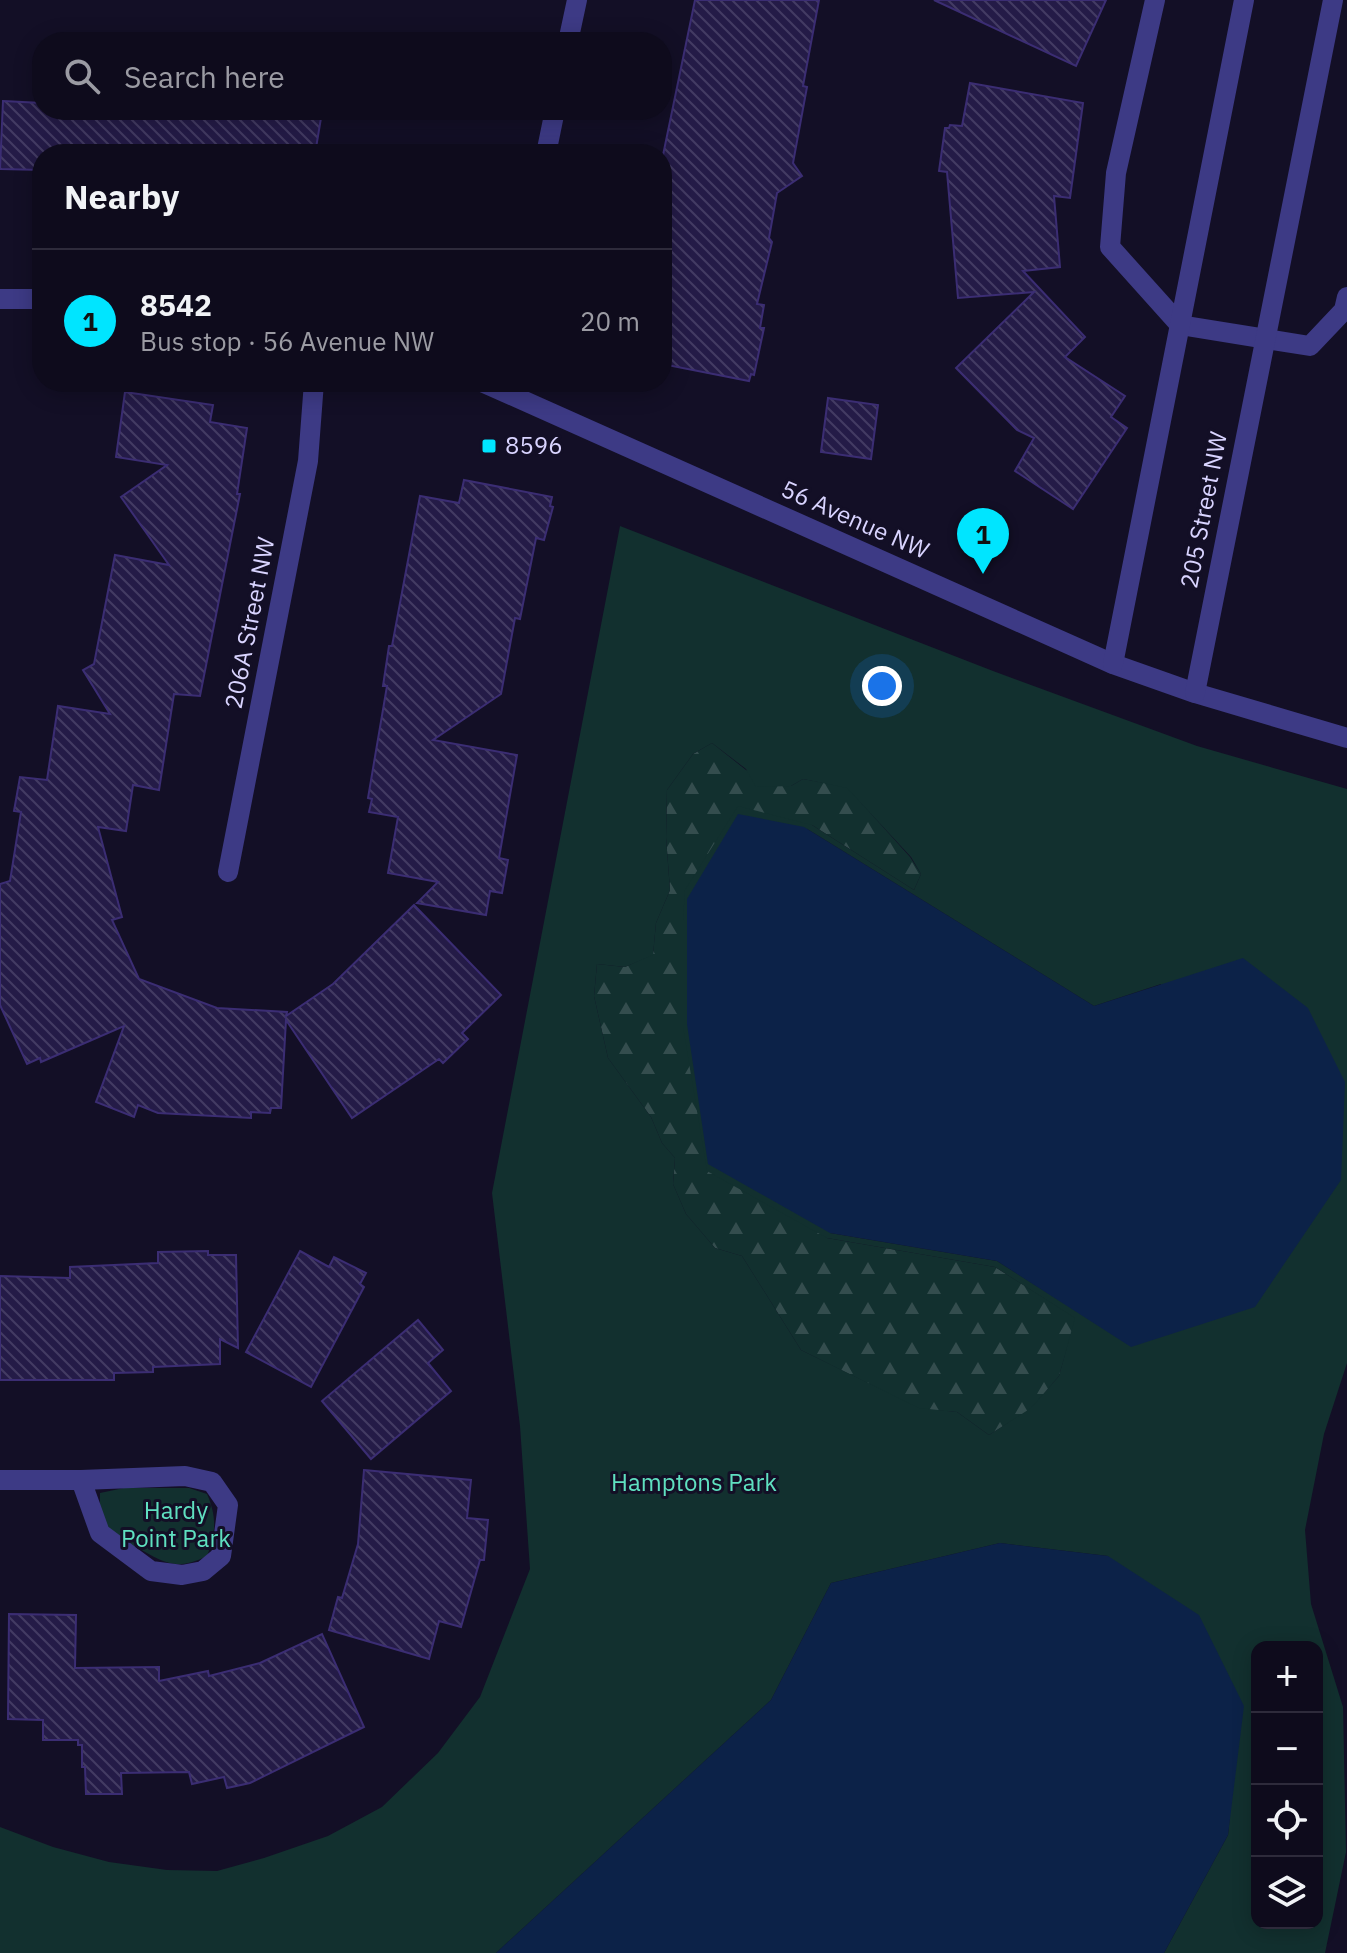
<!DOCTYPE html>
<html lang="en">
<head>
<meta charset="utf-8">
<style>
	:root { --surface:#0e0b1c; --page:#1c1929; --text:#f1f3f6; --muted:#9b9ba3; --line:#2e2b3b; --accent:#00e5ff }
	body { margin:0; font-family:"IBM Plex Sans",sans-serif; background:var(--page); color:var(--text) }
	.controls { position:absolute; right:24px; bottom:24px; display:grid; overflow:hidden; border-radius:16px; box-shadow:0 4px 20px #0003 }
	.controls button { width:72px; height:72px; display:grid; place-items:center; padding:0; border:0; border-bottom:2px solid var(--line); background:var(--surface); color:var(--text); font:40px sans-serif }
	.you { position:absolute; left:882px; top:686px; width:28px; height:28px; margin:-20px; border:6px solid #fff; border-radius:50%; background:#1a73e8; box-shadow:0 0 0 12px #1a73e833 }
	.badge { display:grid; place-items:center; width:52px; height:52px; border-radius:50%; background:var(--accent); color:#111; font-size:26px; font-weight:700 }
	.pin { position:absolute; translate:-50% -66px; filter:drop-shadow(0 2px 4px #0008) }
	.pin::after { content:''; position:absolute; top:42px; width:28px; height:24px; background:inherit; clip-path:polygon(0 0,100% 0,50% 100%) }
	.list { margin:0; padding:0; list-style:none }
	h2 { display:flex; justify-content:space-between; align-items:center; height:104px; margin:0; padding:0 32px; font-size:34px }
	h2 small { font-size:26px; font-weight:400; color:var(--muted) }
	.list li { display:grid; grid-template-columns:52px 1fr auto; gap:24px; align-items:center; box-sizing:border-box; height:144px; padding:0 32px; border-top:2px solid var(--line) }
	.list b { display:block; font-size:30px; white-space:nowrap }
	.list p { margin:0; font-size:26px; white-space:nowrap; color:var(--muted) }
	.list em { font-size:26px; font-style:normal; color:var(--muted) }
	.icon { flex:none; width:44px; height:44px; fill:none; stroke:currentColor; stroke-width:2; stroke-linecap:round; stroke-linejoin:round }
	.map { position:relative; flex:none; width:1347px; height:1953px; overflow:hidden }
	.search { position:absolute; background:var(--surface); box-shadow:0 4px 20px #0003; left:32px; top:32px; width:640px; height:88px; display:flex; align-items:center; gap:20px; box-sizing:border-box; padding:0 28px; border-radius:32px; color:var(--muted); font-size:30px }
	.panel { position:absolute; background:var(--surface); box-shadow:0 4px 20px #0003; left:32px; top:144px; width:640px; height:248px; border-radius:32px }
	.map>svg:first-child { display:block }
	.forest { fill:url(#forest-firs) }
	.park { fill:#12302f; fill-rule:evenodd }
	.water { fill:#0c2248 }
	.building { fill:url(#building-back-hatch); stroke:#3b2d73; stroke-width:2 }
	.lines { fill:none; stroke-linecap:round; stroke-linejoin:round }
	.minor { stroke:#3d3a85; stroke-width:20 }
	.poi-dot { fill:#00e5ff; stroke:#130f26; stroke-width:3 }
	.labels { text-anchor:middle; stroke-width:6; stroke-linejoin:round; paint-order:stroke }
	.poi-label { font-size:24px; fill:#d9d4ff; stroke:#130f26; text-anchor:start }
	.street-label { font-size:24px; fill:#d9d4ff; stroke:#130f26 }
	.park-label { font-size:24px; fill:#5fe0c0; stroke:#130f26 }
</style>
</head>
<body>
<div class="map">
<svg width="1347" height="1953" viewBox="0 0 1347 1953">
	<defs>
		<pattern id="forest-firs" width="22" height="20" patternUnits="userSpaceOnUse" patternTransform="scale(2)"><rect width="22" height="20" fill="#12302f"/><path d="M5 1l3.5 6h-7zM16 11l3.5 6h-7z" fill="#344d4e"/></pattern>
		<pattern id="building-back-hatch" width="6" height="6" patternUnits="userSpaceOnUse" patternTransform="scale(2)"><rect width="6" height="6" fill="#241b47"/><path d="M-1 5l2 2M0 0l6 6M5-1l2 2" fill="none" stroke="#433b63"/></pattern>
	</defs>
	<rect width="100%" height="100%" fill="#130f26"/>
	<path class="forest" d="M 712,743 L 746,770 L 791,786 L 803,779 L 847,787 L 910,857 L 921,874 L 914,890 L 812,825 L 683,920 L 827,1238 L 995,1267 L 1076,1318 L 1059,1376 L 1031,1409 L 989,1435 L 957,1412 L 919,1409 L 801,1350 L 742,1256 L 715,1248 L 686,1214 L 673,1184 L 675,1158 L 662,1143 L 651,1117 L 608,1058 L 594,996 L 597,964 L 625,967 L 653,954 L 656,923 L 670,890 L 666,837 L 667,790 L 693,754 Z"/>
	<g class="park">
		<path d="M 620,526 L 993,671 L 1197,746 L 1347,789 L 1347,1363 L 1324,1434 L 1305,1530 L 1311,1604 L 1343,1707 L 1346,1852 L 1325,1953 L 1164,1953 L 1228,1835 L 1230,1815 L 1108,1556 L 1000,1543 L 831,1583 L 771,1700 L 496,1953 L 0,1953 L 0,1827 L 53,1847 L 109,1862 L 167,1870 L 217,1871 L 264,1858 L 328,1836 L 382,1807 L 438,1753 L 480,1697 L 530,1569 L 520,1426 L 492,1193 ZM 712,743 L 746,769 L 756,787 L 791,786 L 803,779 L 847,788 L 911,857 L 921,874 L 914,890 L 812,825 L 738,806 L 685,890 L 683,920 L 683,1027 L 707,1171 L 827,1238 L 995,1267 L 1075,1318 L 1059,1376 L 1031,1408 L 989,1435 L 957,1412 L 919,1408 L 801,1350 L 742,1256 L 715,1248 L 686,1214 L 673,1184 L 675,1158 L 662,1143 L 651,1117 L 608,1058 L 594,996 L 597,964 L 625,967 L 653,955 L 656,923 L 670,890 L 666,837 L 667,790 L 693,754 ZM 804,827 L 1094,1006 L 1161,984 L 1059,1300 L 997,1261 L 830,1233 ZM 1257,1647 L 1317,1647 L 1317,1923 L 1257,1923 Z"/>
		<path d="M 124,1488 L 189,1488 L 207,1494 C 217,1517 216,1533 207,1556 C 175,1572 164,1562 136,1547 C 124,1542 112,1538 100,1533 L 100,1493 Z"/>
	</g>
	<g class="water">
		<path d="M 738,814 L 804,827 L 1094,1006 L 1243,958 L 1308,1008 L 1345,1082 L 1341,1180 L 1255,1307 L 1131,1347 L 997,1261 L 830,1233 L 708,1164 L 687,1024 L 687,899 Z"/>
		<path d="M 1000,1543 L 1108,1556 L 1199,1615 L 1244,1706 L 1228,1835 L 1164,1953 L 496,1953 L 771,1700 L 831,1583 Z"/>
	</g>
	<g class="building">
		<path d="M 695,0 L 819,0 L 803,86 L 807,87 L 793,163 L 802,176 L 777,193 L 769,238 L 772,242 L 757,304 L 764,305 L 760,328 L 764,328 L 754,375 L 751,374 L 749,381 L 662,364 L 662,160 Z"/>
		<path d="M 934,0 L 1106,0 L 1076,66 Z"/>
		<path d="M 970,83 L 1083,103 L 1070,198 L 1054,196 L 1060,267 L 1023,271 L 1085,337 L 1065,357 L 1125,396 L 1111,417 L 1127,428 L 1073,509 L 1015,471 L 1034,438 L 1017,430 L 956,368 L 1034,292 L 958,298 L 947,172 L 939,171 L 945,128 L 949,128 L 950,125 L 962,126 Z"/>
		<path d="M 3,101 L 42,103 L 42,110 L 268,110 L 321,118 L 315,154 L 42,154 L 42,170 L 0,169 Z"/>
		<path d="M 125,392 L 213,405 L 210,422 L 247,428 L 237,494 L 240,494 L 200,696 L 174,694 L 159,790 L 133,785 L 126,831 L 98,827 L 122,917 L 112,920 L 139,979 L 217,1008 L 287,1012 L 286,1016 L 333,984 L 414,905 L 501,995 L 462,1033 L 468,1039 L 443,1063 L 439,1059 L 352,1118 L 286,1020 L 281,1108 L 271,1108 L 270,1113 L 251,1112 L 251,1118 L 158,1113 L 138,1105 L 134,1117 L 96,1102 L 124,1026 L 41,1062 L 40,1058 L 27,1064 L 0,1005 L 0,884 L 10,881 L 21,812 L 14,811 L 20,777 L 47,780 L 58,706 L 110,714 L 83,670 L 94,664 L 115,555 L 169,565 L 121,497 L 167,465 L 116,457 Z"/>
		<path d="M 828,398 L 878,405 L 871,459 L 821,452 Z"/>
		<path d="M 464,480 L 552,497 L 550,506 L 553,507 L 544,540 L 536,538 L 520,619 L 515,618 L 501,694 L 433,740 L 517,755 L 499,858 L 508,860 L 502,893 L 490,891 L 486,915 L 417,903 L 438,882 L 388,873 L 398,817 L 369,812 L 372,799 L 368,798 L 387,686 L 383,686 L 389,646 L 392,646 L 420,496 L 459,503 Z"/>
		<path d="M 208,1251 L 208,1255 L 236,1255 L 238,1348 L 220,1339 L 220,1364 L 153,1367 L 153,1372 L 114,1373 L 114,1380 L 0,1380 L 0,1276 L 70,1278 L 70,1267 L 158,1263 L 158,1252 Z"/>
		<path d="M 300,1251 L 329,1267 L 334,1257 L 366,1273 L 360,1284 L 364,1287 L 311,1387 L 246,1352 Z"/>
		<path d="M 418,1320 L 443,1350 L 428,1363 L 451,1391 L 371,1459 L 322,1401 Z"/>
		<path d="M 364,1470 L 471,1480 L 467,1518 L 488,1520 L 484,1560 L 480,1560 L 461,1627 L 439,1621 L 429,1659 L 329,1630 L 338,1597 L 342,1598 L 358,1544 Z"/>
		<path d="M 9,1614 L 76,1615 L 75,1668 L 159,1667 L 159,1681 L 208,1671 L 209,1676 L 260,1663 L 322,1634 L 364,1727 L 250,1783 L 227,1788 L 224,1777 L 192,1784 L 189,1772 L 121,1773 L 122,1794 L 86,1794 L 85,1767 L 82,1767 L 82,1745 L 78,1745 L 78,1740 L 43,1740 L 43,1720 L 8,1719 Z"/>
	</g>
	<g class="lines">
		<g class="minor">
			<path d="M 1155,0 L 1116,173 L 1110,247 L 1180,325 L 1310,346 L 1344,310 L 1347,297"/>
			<path d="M 568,42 L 577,0"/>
			<path d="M 546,154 L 555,110"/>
			<path d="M 0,299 L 42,299"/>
			<path d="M 482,382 L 1113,664 L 1195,693 L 1347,738"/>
			<path d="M 1113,664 L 1244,0"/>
			<path d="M 1195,693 L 1333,0"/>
			<path d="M 228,872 L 308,461 L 314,382"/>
			<path d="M 0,1480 L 81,1480 L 100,1533 L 151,1571 L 182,1575 L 203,1571 L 221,1556 L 228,1505 L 212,1482 L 185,1476 L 81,1480"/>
		</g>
	</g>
	<rect class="poi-dot" x="481" y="438" width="16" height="16" rx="4"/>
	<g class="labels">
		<g class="poi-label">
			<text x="505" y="454">8596</text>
		</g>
		<g class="street-label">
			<text transform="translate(1204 510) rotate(-79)" y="8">205 Street NW</text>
			<text transform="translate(855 520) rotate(24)" y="8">56 Avenue NW</text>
			<text transform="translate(250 623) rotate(-79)" y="8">206A Street NW</text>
		</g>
		<g class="park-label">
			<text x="694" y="1491">Hamptons Park</text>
			<text x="176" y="1519">Hardy<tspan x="176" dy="28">Point Park</tspan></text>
		</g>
	</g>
</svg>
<div class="controls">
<button>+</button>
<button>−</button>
<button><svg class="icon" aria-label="locate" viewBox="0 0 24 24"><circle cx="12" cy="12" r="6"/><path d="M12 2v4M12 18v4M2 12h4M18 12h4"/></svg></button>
<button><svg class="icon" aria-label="layers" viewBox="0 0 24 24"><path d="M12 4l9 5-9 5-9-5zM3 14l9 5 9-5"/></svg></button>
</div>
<div class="you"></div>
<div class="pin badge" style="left:983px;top:574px">1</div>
<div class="search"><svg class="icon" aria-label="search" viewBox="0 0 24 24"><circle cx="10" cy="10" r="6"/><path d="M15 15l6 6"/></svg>Search here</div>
<section class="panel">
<h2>Nearby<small></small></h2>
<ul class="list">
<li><span class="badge">1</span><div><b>8542</b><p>Bus stop · 56 Avenue NW</p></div><em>20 m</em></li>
</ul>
</section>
</div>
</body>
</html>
